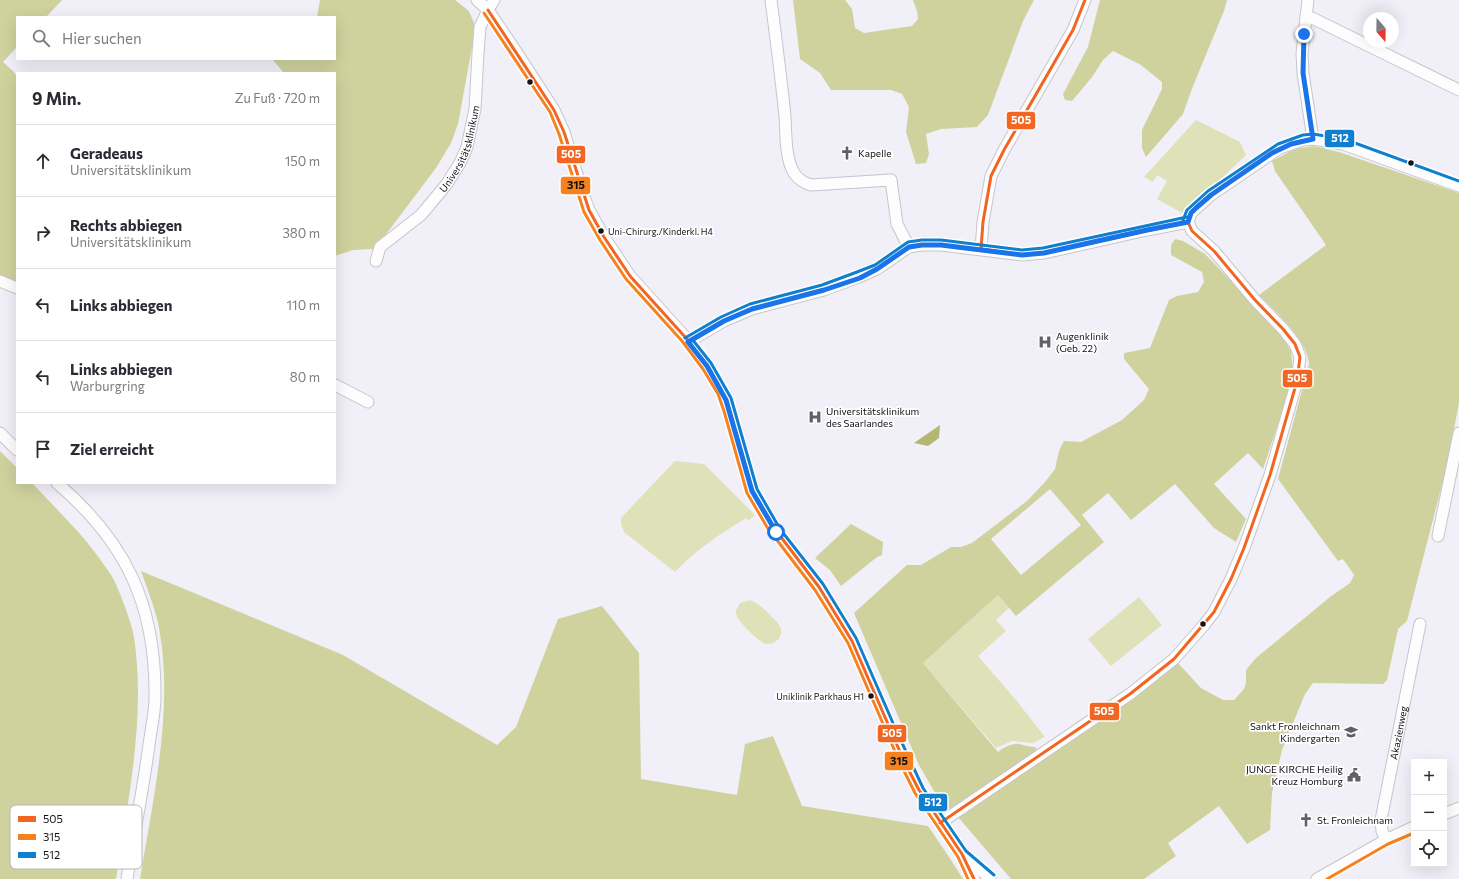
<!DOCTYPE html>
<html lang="de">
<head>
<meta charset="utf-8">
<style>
	:root { --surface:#fff; --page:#f7f7f7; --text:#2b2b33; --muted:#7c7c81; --line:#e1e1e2 }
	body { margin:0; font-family:Commissioner,sans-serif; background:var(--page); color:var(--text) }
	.controls { position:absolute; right:12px; bottom:12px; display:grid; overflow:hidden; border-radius:0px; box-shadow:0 4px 16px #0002 }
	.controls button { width:36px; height:36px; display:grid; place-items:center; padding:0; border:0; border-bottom:1px solid var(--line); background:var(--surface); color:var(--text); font:20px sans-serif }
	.compass { position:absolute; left:1363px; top:12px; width:36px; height:36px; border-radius:50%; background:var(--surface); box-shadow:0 4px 16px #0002; rotate:160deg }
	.stop { position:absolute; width:12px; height:12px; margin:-9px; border:3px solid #1a73e8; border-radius:50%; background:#fff }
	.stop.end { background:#1a73e8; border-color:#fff; box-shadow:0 1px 4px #0008 }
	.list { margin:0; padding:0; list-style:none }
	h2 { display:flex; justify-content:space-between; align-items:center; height:52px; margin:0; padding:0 16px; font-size:17px }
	h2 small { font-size:13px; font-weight:400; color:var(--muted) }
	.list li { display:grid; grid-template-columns:26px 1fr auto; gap:12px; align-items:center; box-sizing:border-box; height:72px; padding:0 16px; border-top:1px solid var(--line) }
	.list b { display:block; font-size:15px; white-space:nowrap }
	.list p { margin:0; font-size:13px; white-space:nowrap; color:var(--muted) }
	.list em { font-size:13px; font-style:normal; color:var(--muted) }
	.icon { flex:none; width:22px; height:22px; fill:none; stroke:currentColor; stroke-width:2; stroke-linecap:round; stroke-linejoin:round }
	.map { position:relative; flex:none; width:1459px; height:879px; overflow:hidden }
	.search { position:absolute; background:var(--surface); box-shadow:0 4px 16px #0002; left:16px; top:16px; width:320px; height:44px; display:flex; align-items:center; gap:10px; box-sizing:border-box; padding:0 14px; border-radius:0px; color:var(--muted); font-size:15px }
	.panel { position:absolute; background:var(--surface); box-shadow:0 4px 16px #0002; left:16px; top:72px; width:320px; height:412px; border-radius:0px }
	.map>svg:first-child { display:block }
	.green { fill:#dfe2b8 }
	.forest { fill:#cfd29d; fill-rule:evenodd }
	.water { fill:#b4b771 }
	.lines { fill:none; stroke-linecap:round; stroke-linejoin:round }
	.minor-casing { stroke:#c6c5cb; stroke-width:13 }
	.minor { stroke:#fdfdfe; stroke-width:11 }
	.bus-1-casing { stroke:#fff; stroke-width:6 }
	.bus-2-casing { stroke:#fff; stroke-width:6 }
	.bus-3-casing { stroke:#fff; stroke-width:6 }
	.bus-1 { stroke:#f26522; stroke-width:3 }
	.bus-2 { stroke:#f6821f; stroke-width:3 }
	.bus-3 { stroke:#1080ce; stroke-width:3 }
	.route { stroke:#1a73e8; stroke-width:5 }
	.bus-dot { fill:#131318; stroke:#fff; stroke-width:1.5 }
	.labels { text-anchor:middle; stroke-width:3.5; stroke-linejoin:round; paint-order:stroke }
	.bus-label { font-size:9px; fill:#131318; stroke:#fff; text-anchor:start }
	.street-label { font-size:10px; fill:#131318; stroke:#fff }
	.poi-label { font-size:10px; fill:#131318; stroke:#fff; text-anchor:start }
	.key { fill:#fff; stroke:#b8b8ba; stroke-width:1 }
	.key-label { font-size:11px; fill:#131318 }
	.line-badge { stroke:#fff; stroke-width:1.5 }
	.badge-label { font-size:11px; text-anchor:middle; font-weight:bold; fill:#fff }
	.pale-badge-label { font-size:11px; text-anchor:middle; font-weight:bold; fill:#111 }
</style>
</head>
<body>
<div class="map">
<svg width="1459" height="879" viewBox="0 0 1459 879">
	<rect width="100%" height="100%" fill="#f1f0f8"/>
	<g class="green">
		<path d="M 1196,120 L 1240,142 L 1246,155 L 1184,214 L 1157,199 L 1167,181 L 1157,175 L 1153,182 L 1144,177 Z"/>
		<path d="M 675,461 L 704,464 L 755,515 L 748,521 L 746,518 C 720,534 697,549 675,572 L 624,532 L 621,524 L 621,518 Z"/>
		<path d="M 998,595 L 1009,608 L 996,620 L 1006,631 L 978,656 L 1016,700 L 1045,737 L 1033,743 L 1012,741 L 996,748 L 923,663 Z"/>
		<path d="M 1139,597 L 1162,625 L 1111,666 L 1088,639 Z"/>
		<path d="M 750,600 C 759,603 767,612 774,619 C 777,622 780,625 781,629 C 783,637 775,645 766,644 C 760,643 737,621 736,614 C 735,610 738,607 740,603 Z"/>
	</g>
	<g class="forest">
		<path d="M 0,0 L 62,0 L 46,17 L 17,17 L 17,47 L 3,62 L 14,72 L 17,77 L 17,284 L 0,277 Z"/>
		<path d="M 320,0 L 455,0 L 469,11 L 474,23 L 473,42 L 458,124 L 451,143 L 436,168 L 384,237 L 373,249 L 353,250 L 335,256 L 335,73 L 284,73 L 272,59 L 335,59 L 335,17 L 317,17 Z"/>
		<path d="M 793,0 L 845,0 L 852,9 L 855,28 L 864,33 L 912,26 L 918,19 L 917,11 L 913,0 L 1034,0 L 1023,21 L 988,115 L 977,127 L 941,129 L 926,134 L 929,154 L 926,163 L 916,164 L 906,132 L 909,107 L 902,94 L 891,90 L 831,90 L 820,73 L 800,59 Z"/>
		<path d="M 1100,0 L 1227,0 L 1224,11 L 1193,86 L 1183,114 L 1146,157 L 1142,148 L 1142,130 L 1162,89 L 1162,82 L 1141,65 L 1113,51 L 1103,60 L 1092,77 L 1072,101 L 1065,100 L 1063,94 L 1088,47 Z"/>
		<path d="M 1314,146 L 1339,152 L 1459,193 L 1459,403 L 1447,465 L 1407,621 L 1398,629 L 1387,680 L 1383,684 L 1313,683 L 1305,694 L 1282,750 L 1272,793 L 1270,830 L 1247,844 L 1219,806 L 1168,843 L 1176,856 L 1144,879 L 1011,879 L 958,817 L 1177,662 L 1201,688 L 1223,700 L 1234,700 L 1244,689 L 1246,683 L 1246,670 L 1256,658 L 1330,597 L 1350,583 L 1354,575 L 1343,559 L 1338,561 L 1278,479 L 1309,364 C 1308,341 1275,311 1259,295 L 1326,245 L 1275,171 L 1272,161 L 1295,149 Z"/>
		<path d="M 1175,239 L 1183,241 L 1205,254 L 1279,331 L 1291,351 L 1293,370 L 1291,385 L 1263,469 L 1248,453 L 1214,484 L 1246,519 L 1236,542 L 1214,528 L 1175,484 L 1131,520 L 1108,493 L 1082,515 L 1104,542 L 1016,616 L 998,595 L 923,663 L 998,752 C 1003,748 1012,743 1019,744 C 1025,745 1029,747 1035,747 L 1038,752 L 951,809 L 942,805 L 919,765 L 854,613 L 907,565 L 921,565 L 951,547 L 961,547 L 972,543 L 1027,501 L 1045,482 L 1055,469 L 1059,451 L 1064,441 L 1081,442 L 1122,420 L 1144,400 L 1149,389 L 1124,359 L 1124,353 L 1150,348 L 1169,300 L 1177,296 L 1198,292 L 1204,282 L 1202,272 L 1171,255 L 1171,245 ZM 1050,489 L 1081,525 L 1021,575 L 991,539 Z"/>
		<path d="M 0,451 L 17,468 L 17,483 L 32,483 C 56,509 82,533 102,562 C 106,568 111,574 114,580 C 121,595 131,621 134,637 C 146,718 128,800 116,879 L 0,879 Z"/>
		<path d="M 851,524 L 883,542 L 882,555 L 877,557 L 841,586 L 830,570 L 815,558 Z"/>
		<path d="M 141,571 L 343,655 L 497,745 L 516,727 L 558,619 L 602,606 L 639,653 L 641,779 L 737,795 L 745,744 L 773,736 L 802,806 L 928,826 L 949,857 L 963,879 L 140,879 C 153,799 175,704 158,623 C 154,606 147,588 141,571 Z"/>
	</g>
	<path class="water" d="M 940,425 L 939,438 L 928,446 L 914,443 Z"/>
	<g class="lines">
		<g class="minor-casing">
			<g id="minor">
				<path d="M 477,0 L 488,10 L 515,50 L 554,110 L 564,132 L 584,197 L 589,210 L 604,237 L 630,276 L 686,338 L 707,366 L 722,392 L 729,409 L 752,491 L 771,524 L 819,587 L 852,641 L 904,761 L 919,790 L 940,823 L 962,854 L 974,879"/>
				<path d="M 771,0 C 776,39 781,77 785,116 C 786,133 785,158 794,173 C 798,179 804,183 811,185 L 891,180 L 897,224 L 909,247"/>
				<path d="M 1308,0 L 1302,53 L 1303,73 L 1313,139"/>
				<path d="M 1306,16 L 1312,18 L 1459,90"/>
				<path d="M 981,249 L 983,222 L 991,176 L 1004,150 L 1073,30 L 1085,0"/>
				<path id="s1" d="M 376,261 L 380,247 L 421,215 L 446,185 L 460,163 L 467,147 L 475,109 L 478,53 L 480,27 L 488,10 L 494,0"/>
				<path d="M 0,281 L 17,288"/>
				<path d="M 688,342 L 724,321 L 752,309 L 824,290 L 859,277 L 877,269 L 909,247 L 922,245 L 941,245 L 1022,255 L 1044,253 L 1147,230 L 1188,222"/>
				<path d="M 335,385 L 368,402"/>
				<path d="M 0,433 L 17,450"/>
				<path d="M 57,483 C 126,542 156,605 155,697 C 155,713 151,729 149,745 C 143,790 134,834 127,879"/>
				<path d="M 1438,536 L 1459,433"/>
				<path d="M 1444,814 L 1459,808"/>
				<path d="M 940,823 L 1130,694 L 1174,659 L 1204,625 L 1214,612 L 1231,579 L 1244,548 L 1270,475 L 1297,381 L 1300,357 L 1295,344 L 1283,329 L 1255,300 L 1214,251 L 1192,231 L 1188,222 L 1191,213 L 1211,195 L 1280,148 L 1303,140 L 1313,139 L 1343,144 L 1459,186"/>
				<path id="s2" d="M 1386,840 L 1382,831 L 1381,820 L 1420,624"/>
				<path d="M 964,856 L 983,872 L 990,879"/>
				<path d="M 1317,879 L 1386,840 L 1414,827"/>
			</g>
		</g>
		<use href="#minor" class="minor"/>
		<g class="bus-1-casing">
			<g id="bus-1">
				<path d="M 488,10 L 554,110 L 564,132 L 589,210 L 604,237 L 630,276 L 686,338 L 707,366 L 722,392 L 729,409 L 752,491 L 771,524 L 819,587 L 852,641 L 904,761 L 919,790 L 962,854 L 974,879"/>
				<path d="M 981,249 L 983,222 L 991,176 L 1004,150 L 1073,30 L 1085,0"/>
				<path d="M 981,249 L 1022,255 L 1044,253 L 1188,222"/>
				<path d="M 940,823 L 1130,694 L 1174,659 L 1214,612 L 1231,579 L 1244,548 L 1270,475 L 1297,381 L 1300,357 L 1295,344 L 1283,329 L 1255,300 L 1214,251 L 1192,231 L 1188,222"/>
			</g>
		</g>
		<g class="bus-2-casing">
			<g id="bus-2">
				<path d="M 484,13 L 550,112 L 559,134 L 584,212 L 600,240 L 626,279 L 682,341 L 703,369 L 718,394 L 724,411 L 747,493 L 767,527 L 815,590 L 848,643 L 900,763 L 915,793 L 958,857 L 968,879"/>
				<path d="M 1327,879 L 1388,844 L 1414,833"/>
			</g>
		</g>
		<g class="bus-3-casing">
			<g id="bus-3">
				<path d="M 1183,220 L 1187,210 L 1208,191 L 1278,144 L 1303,135 L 1313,134 L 1344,139 L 1459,181"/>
				<path d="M 685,338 L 721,317 L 750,304 L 822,285 L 857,272 L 875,265 L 908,242 L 922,240 L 941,240 L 1022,250 L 1043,248 L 1187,217"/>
				<path d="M 692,339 L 711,363 L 731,398 L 757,489 L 780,529 L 823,584 L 856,638 L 896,730 L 923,788 L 966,851 L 994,875"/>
			</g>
		</g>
		<use href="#bus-1" class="bus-1"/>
		<use href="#bus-2" class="bus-2"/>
		<use href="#bus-3" class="bus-3"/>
	</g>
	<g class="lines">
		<path class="route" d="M 776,532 L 752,491 L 726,400 L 707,366 L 688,342 L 724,321 L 752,309 L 824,290 L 860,278 L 877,269 L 909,247 L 922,245 L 941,245 L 1022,255 L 1044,253 L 1147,230 L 1188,222 L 1191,213 L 1196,208 L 1211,195 L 1272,153 L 1291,144 L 1313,139 L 1303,73 L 1304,34"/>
	</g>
	<defs>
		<g id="church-bare" transform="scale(1.08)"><path d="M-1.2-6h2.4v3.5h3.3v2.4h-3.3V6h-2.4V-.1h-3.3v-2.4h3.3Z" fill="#616066" stroke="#fff" stroke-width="2.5" paint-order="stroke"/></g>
		<g id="hospital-bare" transform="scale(1.08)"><path d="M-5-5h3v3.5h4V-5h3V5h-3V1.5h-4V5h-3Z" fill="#616066" stroke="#fff" stroke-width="2.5" paint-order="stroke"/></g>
		<g id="school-bare" transform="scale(1.08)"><path d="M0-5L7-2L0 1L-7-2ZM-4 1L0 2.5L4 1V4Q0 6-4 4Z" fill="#616066" stroke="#fff" stroke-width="2.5" paint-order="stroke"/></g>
		<g id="civic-bare" transform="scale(1.08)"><path d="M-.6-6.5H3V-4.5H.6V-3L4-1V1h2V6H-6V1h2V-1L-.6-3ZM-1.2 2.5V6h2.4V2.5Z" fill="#616066" stroke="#fff" stroke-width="2.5" paint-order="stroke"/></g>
	</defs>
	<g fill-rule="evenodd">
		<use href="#church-bare" x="847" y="153"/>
		<use href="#hospital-bare" x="1045" y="342"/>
		<use href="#hospital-bare" x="815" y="417"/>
		<use href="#school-bare" x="1351" y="732"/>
		<use href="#civic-bare" x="1354" y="775"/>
		<use href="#church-bare" x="1306" y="820"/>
	</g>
	<g class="bus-dot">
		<circle cx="530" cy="82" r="3.5"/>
		<circle cx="1411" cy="163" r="3.5"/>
		<circle cx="601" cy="231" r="3.5"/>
		<circle cx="1203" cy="624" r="3.5"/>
		<circle cx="871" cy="696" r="3.5"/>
	</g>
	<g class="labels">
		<g class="bus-label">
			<text x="608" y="235">Uni-Chirurg./Kinderkl. H4</text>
			<text x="864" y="700" text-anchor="end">Uniklinik Parkhaus H1</text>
		</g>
		<g class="street-label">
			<text dy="4" stroke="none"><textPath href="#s1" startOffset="145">Universitätsklinikum</textPath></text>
			<text dy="4" stroke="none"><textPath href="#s2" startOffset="110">Akazienweg</textPath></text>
		</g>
		<g class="poi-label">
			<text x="858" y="157">Kapelle</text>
			<text x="1056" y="340">Augenklinik<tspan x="1056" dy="12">(Geb. 22)</tspan></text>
			<text x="826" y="415">Universitätsklinikum<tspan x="826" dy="12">des Saarlandes</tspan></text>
			<text x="1340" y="730" text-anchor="end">Sankt Fronleichnam<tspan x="1340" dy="12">Kindergarten</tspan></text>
			<text x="1343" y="773" text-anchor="end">JUNGE KIRCHE Heilig<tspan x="1343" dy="12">Kreuz Homburg</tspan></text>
			<text x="1317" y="824">St. Fronleichnam</text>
		</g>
	</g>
	<rect x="10" y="805" width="132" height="64" rx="6" class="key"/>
	<rect x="18" y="816" width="18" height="6" fill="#f26522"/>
	<rect x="18" y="834" width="18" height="6" fill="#f6821f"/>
	<rect x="18" y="852" width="18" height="6" fill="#1080ce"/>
	<g class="key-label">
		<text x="43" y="823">505</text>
		<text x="43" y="841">315</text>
		<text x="43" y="859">512</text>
	</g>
	<g class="line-badge">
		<rect x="1006" y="111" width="30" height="19" rx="4" fill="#f26522"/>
		<rect x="1324" y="129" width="31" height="19" rx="4" fill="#1080ce"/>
		<rect x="556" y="145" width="30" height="19" rx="4" fill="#f26522"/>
		<rect x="560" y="176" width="31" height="19" rx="4" fill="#f6821f"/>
		<rect x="1282" y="369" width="31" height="19" rx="4" fill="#f26522"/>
		<rect x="1089" y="702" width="31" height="19" rx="4" fill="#f26522"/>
		<rect x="877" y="724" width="30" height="19" rx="4" fill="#f26522"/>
		<rect x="884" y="751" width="30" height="20" rx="4" fill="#f6821f"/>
		<rect x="918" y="793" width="30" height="19" rx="4" fill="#1080ce"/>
	</g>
	<g class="badge-label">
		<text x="1021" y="124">505</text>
		<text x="1340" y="142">512</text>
		<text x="571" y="158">505</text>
		<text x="1297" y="382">505</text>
		<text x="1104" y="715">505</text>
		<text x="892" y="737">505</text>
		<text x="933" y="806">512</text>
	</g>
	<g class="pale-badge-label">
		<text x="576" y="189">315</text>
		<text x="899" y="765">315</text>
	</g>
</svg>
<div class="controls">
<button>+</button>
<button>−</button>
<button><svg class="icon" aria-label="locate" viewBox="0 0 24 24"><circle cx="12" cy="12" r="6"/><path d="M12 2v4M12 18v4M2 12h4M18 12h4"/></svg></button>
</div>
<svg class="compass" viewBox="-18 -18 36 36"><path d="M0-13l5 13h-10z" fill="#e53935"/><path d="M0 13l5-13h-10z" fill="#7c7c81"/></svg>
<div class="stop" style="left:776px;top:532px"></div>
<div class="stop end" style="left:1304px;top:34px"></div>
<div class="search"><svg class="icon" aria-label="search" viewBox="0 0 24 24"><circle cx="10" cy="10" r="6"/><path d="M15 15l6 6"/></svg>Hier suchen</div>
<section class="panel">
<h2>9 Min.<small>Zu Fuß · 720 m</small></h2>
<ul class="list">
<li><svg class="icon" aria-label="ahead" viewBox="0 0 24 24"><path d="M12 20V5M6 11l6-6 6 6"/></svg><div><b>Geradeaus</b><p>Universitätsklinikum</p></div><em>150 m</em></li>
<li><svg class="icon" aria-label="right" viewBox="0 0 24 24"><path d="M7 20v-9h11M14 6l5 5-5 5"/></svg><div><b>Rechts abbiegen</b><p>Universitätsklinikum</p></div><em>380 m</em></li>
<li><svg class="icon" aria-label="left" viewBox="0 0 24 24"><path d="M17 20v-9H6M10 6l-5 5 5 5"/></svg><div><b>Links abbiegen</b></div><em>110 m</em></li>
<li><svg class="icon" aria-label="left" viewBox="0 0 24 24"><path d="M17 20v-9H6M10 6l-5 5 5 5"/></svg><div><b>Links abbiegen</b><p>Warburgring</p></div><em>80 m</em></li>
<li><svg class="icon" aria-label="arrive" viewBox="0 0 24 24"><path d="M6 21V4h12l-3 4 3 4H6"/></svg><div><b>Ziel erreicht</b></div></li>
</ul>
</section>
</div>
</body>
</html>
